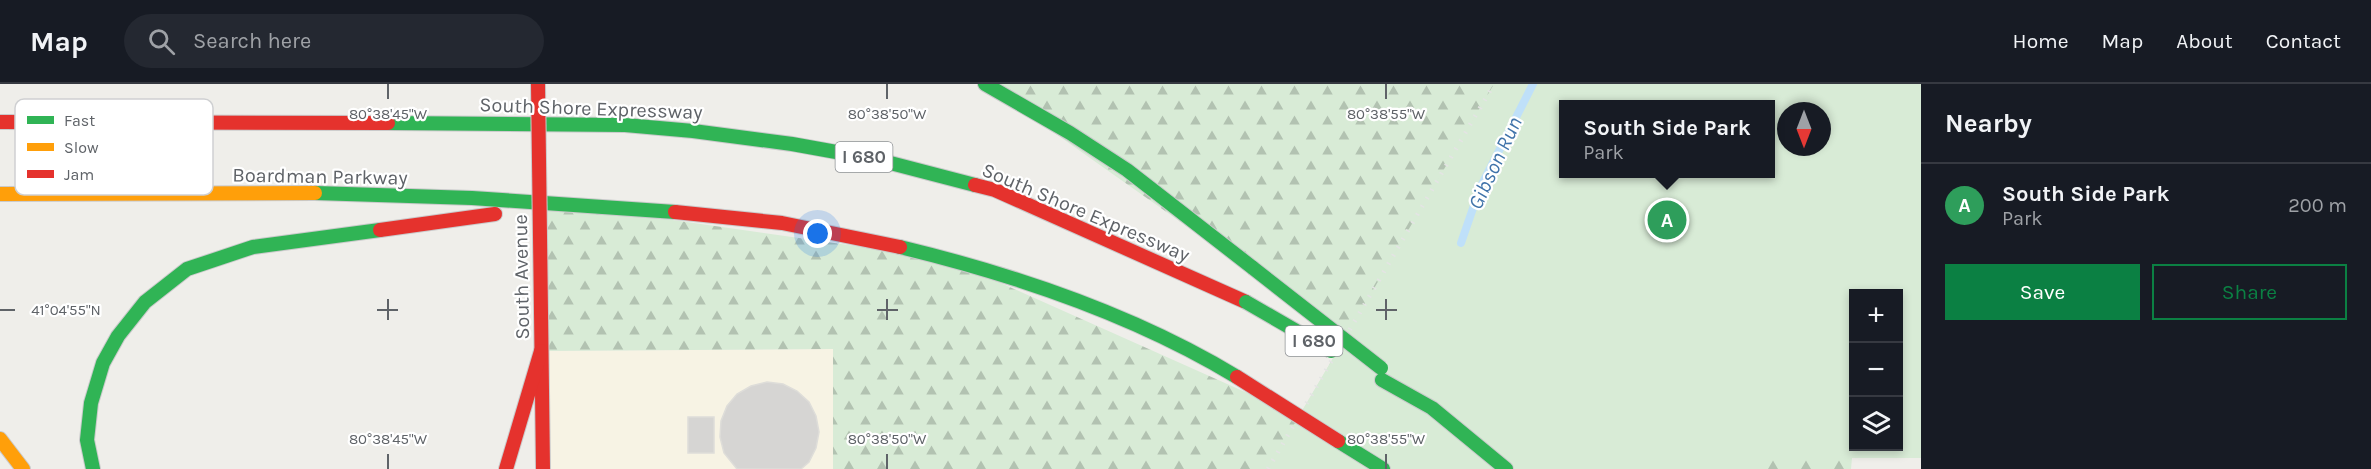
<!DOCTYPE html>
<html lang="en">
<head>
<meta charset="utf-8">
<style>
	:root { --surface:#171b24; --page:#242831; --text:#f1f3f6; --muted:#9ea1a6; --line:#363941; --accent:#0b8043 }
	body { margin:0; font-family:Karla,sans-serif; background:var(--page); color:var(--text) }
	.controls { position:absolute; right:18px; bottom:18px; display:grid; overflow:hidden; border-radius:0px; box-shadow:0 3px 9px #0003 }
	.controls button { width:54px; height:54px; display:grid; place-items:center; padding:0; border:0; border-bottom:2px solid var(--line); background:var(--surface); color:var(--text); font:30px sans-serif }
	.compass { position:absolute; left:1777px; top:18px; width:54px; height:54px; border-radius:50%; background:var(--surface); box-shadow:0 3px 9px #0003; rotate:180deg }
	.you { position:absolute; left:818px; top:150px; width:21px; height:21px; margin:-15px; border:4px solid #fff; border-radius:50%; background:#1a73e8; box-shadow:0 0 0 9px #1a73e833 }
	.badge { display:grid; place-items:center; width:39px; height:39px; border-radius:50%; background:var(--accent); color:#fff; font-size:20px; font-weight:700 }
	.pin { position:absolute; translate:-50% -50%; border:3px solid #fff; box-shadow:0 2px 6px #0006 }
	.popup { position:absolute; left:1559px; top:16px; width:216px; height:78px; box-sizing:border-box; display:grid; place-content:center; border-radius:0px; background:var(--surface); filter:drop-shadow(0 2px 4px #0005); font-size:20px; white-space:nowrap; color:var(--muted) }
	.popup b { font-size:22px; color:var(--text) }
	.popup::after { content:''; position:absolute; left:50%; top:100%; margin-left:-12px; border:12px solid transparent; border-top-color:var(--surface) }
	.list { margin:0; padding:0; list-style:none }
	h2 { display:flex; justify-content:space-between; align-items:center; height:78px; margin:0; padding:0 24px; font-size:26px }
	h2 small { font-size:20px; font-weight:400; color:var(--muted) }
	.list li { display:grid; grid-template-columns:39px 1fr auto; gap:18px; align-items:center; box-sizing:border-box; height:84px; padding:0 24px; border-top:2px solid var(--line) }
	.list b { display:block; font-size:22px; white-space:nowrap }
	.list p { margin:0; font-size:20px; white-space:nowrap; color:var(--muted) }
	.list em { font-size:20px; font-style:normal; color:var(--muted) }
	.actions { display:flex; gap:12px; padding:18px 24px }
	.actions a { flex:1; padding:14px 0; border:2px solid var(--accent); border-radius:0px; text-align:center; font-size:21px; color:var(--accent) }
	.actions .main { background:var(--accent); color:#fff }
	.icon { flex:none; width:33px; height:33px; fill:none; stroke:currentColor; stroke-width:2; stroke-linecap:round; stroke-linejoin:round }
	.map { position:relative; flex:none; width:1921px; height:385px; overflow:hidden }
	header { display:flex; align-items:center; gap:36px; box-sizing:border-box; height:84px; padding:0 30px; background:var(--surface); border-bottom:2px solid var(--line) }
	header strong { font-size:28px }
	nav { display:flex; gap:33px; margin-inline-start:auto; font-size:21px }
	.search { width:420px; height:54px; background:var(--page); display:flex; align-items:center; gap:15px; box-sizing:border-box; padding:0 21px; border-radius:33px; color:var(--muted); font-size:22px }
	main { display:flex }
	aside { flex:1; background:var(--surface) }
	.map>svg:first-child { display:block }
	.commercial { fill:#f7f3e4 }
	.forest { fill:url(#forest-firs); fill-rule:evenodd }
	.park { fill:#d8ebd6; fill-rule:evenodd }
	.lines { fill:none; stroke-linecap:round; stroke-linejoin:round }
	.stream { stroke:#bfe0f9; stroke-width:8 }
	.building { fill:#d6d5d3; stroke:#deddd9; stroke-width:1.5 }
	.fast-casing { stroke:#cacacb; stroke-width:16 }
	.slow-casing { stroke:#cacacb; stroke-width:16 }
	.jam-casing { stroke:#cacacb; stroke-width:16 }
	.fast { stroke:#30b455; stroke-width:14 }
	.slow { stroke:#ff9f0a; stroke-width:14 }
	.jam { stroke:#e5322d; stroke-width:14 }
	.rail { stroke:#e4e4e4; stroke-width:4.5; stroke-dasharray:1.5 8; stroke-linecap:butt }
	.fast-bridge-casing { stroke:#cacacb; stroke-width:16; stroke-linecap:butt }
	.jam-bridge-casing { stroke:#cacacb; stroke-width:16; stroke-linecap:butt }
	.fast-bridge { stroke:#30b455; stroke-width:14 }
	.jam-bridge { stroke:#e5322d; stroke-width:14 }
	.ticks { fill:none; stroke:#5f6368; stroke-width:2 }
	.labels { text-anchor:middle; stroke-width:4.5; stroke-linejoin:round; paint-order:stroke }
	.shield { fill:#fff; stroke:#8f9295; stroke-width:1.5 }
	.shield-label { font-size:18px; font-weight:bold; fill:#5f6368 }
	.street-label { font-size:20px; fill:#5f6368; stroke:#fff }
	.water-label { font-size:21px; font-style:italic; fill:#4174aa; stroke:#fff }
	.key { fill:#fff; stroke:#cfd0d2; stroke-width:1.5 }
	.key-label { font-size:16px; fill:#5f6368 }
	.ticks-label { font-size:15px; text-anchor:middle; fill:#5f6368; stroke:#fff; stroke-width:4.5; stroke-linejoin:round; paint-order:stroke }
</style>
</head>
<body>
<header>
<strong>Map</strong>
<div class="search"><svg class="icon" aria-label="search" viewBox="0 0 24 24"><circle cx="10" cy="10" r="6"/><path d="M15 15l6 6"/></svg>Search here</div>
<nav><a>Home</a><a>Map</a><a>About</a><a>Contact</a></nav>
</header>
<main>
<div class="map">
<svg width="1921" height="385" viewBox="0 0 1921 385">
	<defs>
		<pattern id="forest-firs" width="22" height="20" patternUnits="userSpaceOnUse" patternTransform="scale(1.5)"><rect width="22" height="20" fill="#d8ebd6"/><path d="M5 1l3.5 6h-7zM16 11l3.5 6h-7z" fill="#b2c2b1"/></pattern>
	</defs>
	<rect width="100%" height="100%" fill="#efeeea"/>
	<path class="commercial" d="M 833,265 L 833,385 L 543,385 L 541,267 Z"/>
	<path class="forest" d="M 985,0 L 1921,0 L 1921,374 L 1852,374 L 1851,385 L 833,385 L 833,265 L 541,267 L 540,128 L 567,121 L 947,175 L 1299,332 L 1345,254 ZM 1564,21 L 1770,21 L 1770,90 L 1564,90 ZM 1786,27 L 1822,27 L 1822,63 L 1786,63 ZM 1854,210 L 1898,210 L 1898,362 L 1854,362 Z"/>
	<path class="park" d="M 1494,0 L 1921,0 L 1921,374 L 1767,374 L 1767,385 L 1268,385 ZM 1564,21 L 1770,21 L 1770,90 L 1564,90 ZM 1786,27 L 1822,27 L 1822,63 L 1786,63 ZM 1854,210 L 1898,210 L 1898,362 L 1854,362 Z"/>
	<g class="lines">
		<path class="stream" d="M 1461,159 L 1480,104 L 1533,0"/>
	</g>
	<g class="building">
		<path d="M 767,298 L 783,300 L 797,307 L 809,318 L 816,332 L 819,348 L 816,364 L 809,378 L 801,385 L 737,385 L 724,369 L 720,353 L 721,337 L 727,322 L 737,310 L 751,302 Z"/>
		<rect x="688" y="333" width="26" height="36"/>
	</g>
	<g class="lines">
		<g class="fast-casing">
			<g id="fast">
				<path d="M 985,0 L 1070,49 L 1127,86 L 1253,184"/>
				<path d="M 388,39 L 625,41 L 693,47 L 792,60 L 875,75 L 975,101"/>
				<path d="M 315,109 L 472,114 L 675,128"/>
				<path d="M 900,163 C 1016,191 1135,231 1237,293"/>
				<path d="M 1382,296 L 1432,324 L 1506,385"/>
				<path d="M 1338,357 L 1383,385"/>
				<path d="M 93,385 L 87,356 L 91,319 L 103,279 L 118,252 L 145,218 L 187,185 L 253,163 L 380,146"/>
			</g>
		</g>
		<g class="slow-casing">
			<g id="slow">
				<path d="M 0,110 L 315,109"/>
				<path d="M 0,355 L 23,385"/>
			</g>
		</g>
		<g class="jam-casing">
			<g id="jam">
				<path d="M 0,38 L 388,39"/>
				<path d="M 975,101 L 995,106 L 1246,218"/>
				<path d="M 675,128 L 782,139 L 900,163"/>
				<path d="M 380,146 L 495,130"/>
				<path d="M 541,228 L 543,385"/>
				<path d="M 506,385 L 541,267"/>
			</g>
		</g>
		<use href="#fast" class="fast"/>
		<use href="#slow" class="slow"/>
		<use href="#jam" class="jam"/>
		<path class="rail" d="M 1268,385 L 1494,0"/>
		<g class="fast-bridge-casing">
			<g id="fast-bridge">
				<path d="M 1253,184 L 1381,284"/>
				<path d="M 1246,218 L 1331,267"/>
			</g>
		</g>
		<g class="jam-bridge-casing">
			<g id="jam-bridge">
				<path d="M 538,0 L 541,228"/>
				<path d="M 1237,293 L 1338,357"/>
			</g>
		</g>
		<use href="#fast-bridge" class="fast-bridge"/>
		<use href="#jam-bridge" class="jam-bridge"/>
	</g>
	<path class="ticks" d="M 388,0 L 388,15M 887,0 L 887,15M 1386,0 L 1386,15M 388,215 L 388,236M 887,215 L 887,236M 1386,215 L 1386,236M 0,226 L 15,226M 377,226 L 398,226M 877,226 L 898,226M 1376,226 L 1397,226M 388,370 L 388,385M 887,370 L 887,385M 1386,370 L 1386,385"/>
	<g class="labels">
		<g class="shield">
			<rect x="835.5" y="58" width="57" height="30" rx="4.5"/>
			<rect x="1285.5" y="242" width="57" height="30" rx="4.5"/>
		</g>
		<g class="shield-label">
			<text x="864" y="79">I 680</text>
			<text x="1314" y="263">I 680</text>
		</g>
		<g class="street-label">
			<text transform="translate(591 24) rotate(2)" y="7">South Shore Expressway</text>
			<text transform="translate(320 92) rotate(1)" y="7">Boardman Parkway</text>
			<text transform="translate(1086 128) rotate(23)" y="7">South Shore Expressway</text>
			<text transform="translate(521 193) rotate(-91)" y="7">South Avenue</text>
		</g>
		<g class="water-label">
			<text transform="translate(1495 79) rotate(-65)" y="7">Gibson Run</text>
		</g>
	</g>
	<rect x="15" y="15" width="198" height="96" rx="9" class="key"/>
	<rect x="27" y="32" width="27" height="8" fill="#30b455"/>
	<rect x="27" y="59" width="27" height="8" fill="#ff9f0a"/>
	<rect x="27" y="86" width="27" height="8" fill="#e5322d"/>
	<g class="key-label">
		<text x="64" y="42">Fast</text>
		<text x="64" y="69">Slow</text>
		<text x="64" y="96">Jam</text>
	</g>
	<g class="ticks-label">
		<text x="388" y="35">80°38'45"W</text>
		<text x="887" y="35">80°38'50"W</text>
		<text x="1386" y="35">80°38'55"W</text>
		<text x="66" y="231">41°04'55"N</text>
		<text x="388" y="360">80°38'45"W</text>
		<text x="887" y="360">80°38'50"W</text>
		<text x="1386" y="360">80°38'55"W</text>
	</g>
</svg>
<div class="controls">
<button>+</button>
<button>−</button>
<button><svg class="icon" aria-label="layers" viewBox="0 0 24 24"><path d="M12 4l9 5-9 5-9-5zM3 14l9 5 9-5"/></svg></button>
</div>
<svg class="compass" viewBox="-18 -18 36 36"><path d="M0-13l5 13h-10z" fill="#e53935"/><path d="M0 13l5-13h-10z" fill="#9ea1a6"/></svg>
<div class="you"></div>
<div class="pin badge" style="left:1667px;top:136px;background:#2e9e5b">A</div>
<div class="popup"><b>South Side Park</b>Park</div>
</div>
<aside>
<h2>Nearby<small></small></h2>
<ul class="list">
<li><span class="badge" style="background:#2e9e5b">A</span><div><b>South Side Park</b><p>Park</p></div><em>200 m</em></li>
</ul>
<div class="actions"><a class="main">Save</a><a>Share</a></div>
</aside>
</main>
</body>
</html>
